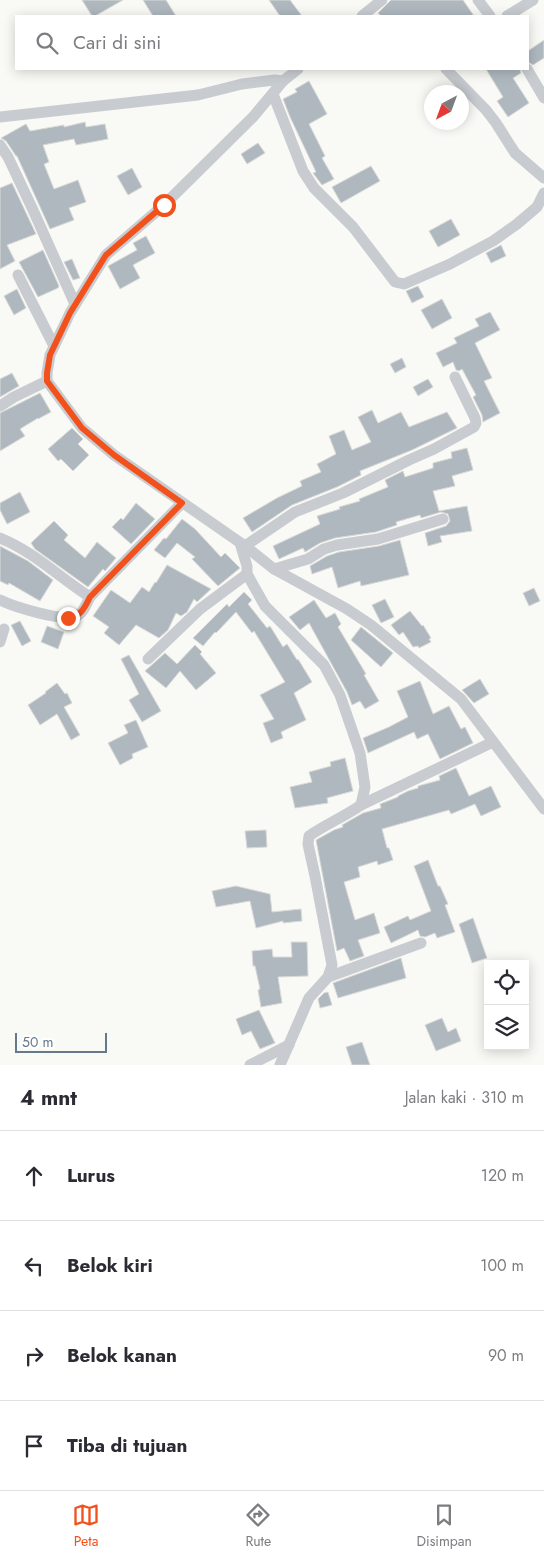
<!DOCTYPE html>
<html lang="id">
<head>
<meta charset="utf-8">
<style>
	:root { --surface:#fff; --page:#f2f2f3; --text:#2b2b33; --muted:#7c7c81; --line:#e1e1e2; --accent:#f3511b }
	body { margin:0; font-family:Jost,sans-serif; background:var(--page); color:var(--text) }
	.controls { position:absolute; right:15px; bottom:15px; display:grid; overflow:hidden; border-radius:0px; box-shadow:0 2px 12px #0003 }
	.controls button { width:45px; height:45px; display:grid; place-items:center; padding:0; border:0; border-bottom:1px solid var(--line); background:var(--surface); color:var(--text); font:25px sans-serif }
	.compass { position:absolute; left:424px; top:85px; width:45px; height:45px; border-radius:50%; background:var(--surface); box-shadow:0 2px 12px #0003; rotate:221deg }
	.scale { position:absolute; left:15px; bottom:12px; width:92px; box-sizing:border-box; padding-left:5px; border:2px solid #65798a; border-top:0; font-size:14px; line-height:18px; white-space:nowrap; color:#65798a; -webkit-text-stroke:4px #fff; paint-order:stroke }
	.stop { position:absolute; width:15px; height:15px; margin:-11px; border:4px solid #f3511b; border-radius:50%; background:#fff }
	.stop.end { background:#f3511b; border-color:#fff; box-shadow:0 1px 5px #0008 }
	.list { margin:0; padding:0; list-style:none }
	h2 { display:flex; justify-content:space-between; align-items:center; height:65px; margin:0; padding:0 20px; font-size:21px }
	h2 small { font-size:16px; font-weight:400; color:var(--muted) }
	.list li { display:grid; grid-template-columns:32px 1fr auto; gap:15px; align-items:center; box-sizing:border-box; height:90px; padding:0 20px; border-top:1px solid var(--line) }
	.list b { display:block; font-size:19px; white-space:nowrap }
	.list em { font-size:16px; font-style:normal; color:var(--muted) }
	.icon { flex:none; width:28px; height:28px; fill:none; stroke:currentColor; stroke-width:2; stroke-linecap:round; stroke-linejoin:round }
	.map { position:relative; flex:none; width:544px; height:1065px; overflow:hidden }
	.search { position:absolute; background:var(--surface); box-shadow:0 2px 12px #0003; left:15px; right:15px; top:15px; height:55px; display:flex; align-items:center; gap:12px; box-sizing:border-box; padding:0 18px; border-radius:0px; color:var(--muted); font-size:19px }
	.sheet { height:425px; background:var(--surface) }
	nav { display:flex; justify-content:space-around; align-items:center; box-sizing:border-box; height:70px; border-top:1px solid var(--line); background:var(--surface); font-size:14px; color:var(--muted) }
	nav a { display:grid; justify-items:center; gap:2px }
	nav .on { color:var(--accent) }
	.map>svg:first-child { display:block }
	.building { fill:#aeb8be; stroke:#dadad8 }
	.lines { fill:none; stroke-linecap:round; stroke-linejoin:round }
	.street { stroke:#c8ccd0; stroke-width:11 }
	.route { stroke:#f3511b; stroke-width:6 }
</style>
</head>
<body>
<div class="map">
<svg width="544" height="1065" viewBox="0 0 544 1065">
	<rect width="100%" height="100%" fill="#f9f9f6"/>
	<g class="building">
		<path d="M 82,0 L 123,0 L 95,16 L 92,16 Z"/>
		<path d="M 143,0 L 166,0 L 176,16 L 153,16 Z"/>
		<path d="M 269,0 L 290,0 L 302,16 L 280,16 Z"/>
		<path d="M 391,0 L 463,0 L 474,16 L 381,16 L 378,13 Z"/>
		<path d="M 544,40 L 544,58 L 533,65 L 528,62 L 528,51 Z"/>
		<path d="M 486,69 L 520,69 L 521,73 L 513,78 L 529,103 L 508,117 L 497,101 L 503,97 Z"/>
		<path d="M 309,81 L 327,114 L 309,124 L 325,156 L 322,158 L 334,179 L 322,185 L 313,173 L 316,172 L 290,117 L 283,99 L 297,92 L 295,89 Z"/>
		<path d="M 85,122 L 86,127 L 105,124 L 108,139 L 76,145 L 74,139 L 43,145 L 49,162 L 44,164 L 54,189 L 78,180 L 86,202 L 69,208 L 74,220 L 50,229 L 17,156 L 16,156 L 6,141 L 1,138 L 26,124 L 30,131 L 64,125 L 64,127 Z"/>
		<path d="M 258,143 L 265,153 L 247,164 L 241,154 Z"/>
		<path d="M 371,166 L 380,181 L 341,203 L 332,187 Z"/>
		<path d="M 132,168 L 142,187 L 128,195 L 117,176 Z"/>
		<path d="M 12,183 L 36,234 L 7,245 L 15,261 L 0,269 L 0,188 Z"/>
		<path d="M 451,219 L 460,235 L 438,247 L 429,231 Z"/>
		<path d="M 146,236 L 155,253 L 133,265 L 140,278 L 120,289 L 108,266 L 137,250 L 133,243 Z"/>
		<path d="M 501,245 L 506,256 L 491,263 L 486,253 Z"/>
		<path d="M 43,250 L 59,286 L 58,288 L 38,297 L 19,262 Z"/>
		<path d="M 72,259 L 80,278 L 73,280 L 64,262 Z"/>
		<path d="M 418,286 L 424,297 L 412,303 L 406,291 Z"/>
		<path d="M 17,289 L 26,308 L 14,315 L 4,296 Z"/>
		<path d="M 442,299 L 452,318 L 432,329 L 421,310 Z"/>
		<path d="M 490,312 L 500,330 L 475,343 L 492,378 L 484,381 L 500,413 L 483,422 L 482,415 L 473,397 L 476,395 L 462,369 L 459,371 L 456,370 L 453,362 L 443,367 L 436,353 L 457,343 L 454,338 L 479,326 L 475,319 Z"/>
		<path d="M 402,358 L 406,367 L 395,373 L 390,364 Z"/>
		<path d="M 12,373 L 19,386 L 0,397 L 0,379 Z"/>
		<path d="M 428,379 L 433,387 L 418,396 L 413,387 Z"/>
		<path d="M 40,393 L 51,412 L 38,419 L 38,418 L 20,429 L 25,436 L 0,451 L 0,413 Z"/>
		<path d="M 372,410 L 378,423 L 401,412 L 409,427 L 447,412 L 457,428 L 412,450 L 360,471 L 361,475 L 337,487 L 292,505 L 252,532 L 243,518 L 277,498 L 302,486 L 300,481 L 321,472 L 317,464 L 336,454 L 329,436 L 344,430 L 352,450 L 371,442 L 358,417 Z"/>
		<path d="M 72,428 L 83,439 L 78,444 L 89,455 L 73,471 L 61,459 L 58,461 L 48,449 Z"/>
		<path d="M 467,448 L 473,470 L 452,476 L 455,486 L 433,491 L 439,511 L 467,506 L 472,531 L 440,536 L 442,542 L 428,546 L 425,533 L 446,526 L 450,521 L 448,514 L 441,512 L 421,518 L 420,515 L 396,522 L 397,525 L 376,532 L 335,538 L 320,543 L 305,552 L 303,548 L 279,559 L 273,546 L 320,524 L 317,516 L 340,509 L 339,507 L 360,501 L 359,499 L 388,487 L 385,480 L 403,471 L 405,477 L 433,468 L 433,463 L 452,458 L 451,452 Z"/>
		<path d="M 20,492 L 30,512 L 7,524 L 0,510 L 0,503 Z"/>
		<path d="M 136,503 L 155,519 L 131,544 L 112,527 L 121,518 L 123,520 Z"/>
		<path d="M 182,519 L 195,529 L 221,557 L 225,553 L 240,568 L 218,586 L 192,559 L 195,557 L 177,543 L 165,558 L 154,550 L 164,538 L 166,539 Z"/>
		<path d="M 54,521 L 68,535 L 64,540 L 85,558 L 97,542 L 116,558 L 105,571 L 103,569 L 88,587 L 35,549 L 31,543 Z"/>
		<path d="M 400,540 L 409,575 L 361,586 L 360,581 L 338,588 L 332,567 L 312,574 L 310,566 L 327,556 L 339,552 L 379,546 Z"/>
		<path d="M 0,546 L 28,561 L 53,580 L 40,601 L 9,583 L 8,585 L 0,581 Z"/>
		<path d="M 167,565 L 211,589 L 197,602 L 194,599 L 187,612 L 181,616 L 176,613 L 168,630 L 159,638 L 136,625 L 119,645 L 104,633 L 109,627 L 93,616 L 111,590 L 130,603 L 142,587 L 149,592 L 155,582 L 156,583 Z"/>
		<path d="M 534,588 L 540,601 L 529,606 L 523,593 Z"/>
		<path d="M 244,592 L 252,600 L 248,604 L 267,628 L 270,626 L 283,647 L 287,644 L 297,660 L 298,659 L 312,682 L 294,693 L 306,720 L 281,732 L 283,738 L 271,743 L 263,723 L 274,719 L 260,695 L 285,682 L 254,631 L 252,633 L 236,612 L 216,633 L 215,632 L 203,646 L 193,638 L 227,604 L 229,607 Z"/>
		<path d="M 385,599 L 394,617 L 381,623 L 372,605 Z"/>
		<path d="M 314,600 L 326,618 L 335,613 L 341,624 L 338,627 L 366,674 L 364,675 L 379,701 L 365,709 L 360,701 L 352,705 L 347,692 L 309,623 L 300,630 L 289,617 Z"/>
		<path d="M 410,611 L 422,626 L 423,625 L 431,638 L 429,639 L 431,642 L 419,648 L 418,646 L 413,647 L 403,632 L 399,635 L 391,625 Z"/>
		<path d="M 20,621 L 31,641 L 22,646 L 11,625 Z"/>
		<path d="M 47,626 L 64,632 L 58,649 L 41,642 Z"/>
		<path d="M 361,627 L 393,653 L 381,667 L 351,640 Z"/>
		<path d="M 195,645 L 202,652 L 200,654 L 216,673 L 196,690 L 180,671 L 166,688 L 145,671 L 165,653 L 177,664 Z"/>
		<path d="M 129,655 L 161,711 L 142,722 L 129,700 L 139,694 L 121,659 Z"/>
		<path d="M 480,679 L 489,694 L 474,703 L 462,690 Z"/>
		<path d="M 420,681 L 433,714 L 449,706 L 461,729 L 465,727 L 473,743 L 440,759 L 428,734 L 417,739 L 414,732 L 368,753 L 363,738 L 389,727 L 408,717 L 397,691 Z"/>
		<path d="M 57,683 L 65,694 L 67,693 L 72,703 L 64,707 L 80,735 L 71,740 L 57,714 L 40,725 L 28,705 L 46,693 L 45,692 Z"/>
		<path d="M 136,720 L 148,747 L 132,754 L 133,758 L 120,765 L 108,743 L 128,733 L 124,725 Z"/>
		<path d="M 345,758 L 353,791 L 327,798 L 328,803 L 295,808 L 290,787 L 312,782 L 309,772 L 331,766 L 330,762 Z"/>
		<path d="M 456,768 L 469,796 L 491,786 L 501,807 L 481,816 L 475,804 L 451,814 L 449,810 L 382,829 L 387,848 L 389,848 L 393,860 L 378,865 L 377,861 L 358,867 L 360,877 L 344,882 L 355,920 L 374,913 L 380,933 L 358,940 L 364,956 L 350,961 L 344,948 L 337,951 L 316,840 L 334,830 L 343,827 L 342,825 L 363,813 L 381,808 L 380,804 L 398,797 L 398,796 L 408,791 L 418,788 L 418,786 L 440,780 L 439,776 Z"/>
		<path d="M 266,830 L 267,847 L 247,848 L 245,831 Z"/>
		<path d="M 428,860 L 438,886 L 440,886 L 448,904 L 445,905 L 455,932 L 437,938 L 435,933 L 425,937 L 420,936 L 418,930 L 391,943 L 384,927 L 408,916 L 410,920 L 431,911 L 414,866 Z"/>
		<path d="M 236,886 L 270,894 L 272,912 L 301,909 L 302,921 L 283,923 L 283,921 L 256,928 L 250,901 L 216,907 L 212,891 Z"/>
		<path d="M 473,918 L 487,958 L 472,963 L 459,924 Z"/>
		<path d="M 291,942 L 307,942 L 308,976 L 278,977 L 282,1003 L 261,1007 L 258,990 L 260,989 L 255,966 L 253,966 L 252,951 L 272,949 L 273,957 L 292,957 Z"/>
		<path d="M 401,958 L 406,978 L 338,998 L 333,983 Z"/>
		<path d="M 328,992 L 332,1005 L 320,1008 L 318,999 L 324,993 Z"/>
		<path d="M 259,1010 L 275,1043 L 260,1049 L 251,1031 L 242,1035 L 236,1019 Z"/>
		<path d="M 442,1018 L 448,1032 L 456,1028 L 461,1041 L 436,1051 L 425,1025 Z"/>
		<path d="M 362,1042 L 370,1065 L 352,1065 L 346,1047 Z"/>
	</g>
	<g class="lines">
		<g class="street">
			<path d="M 478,0 L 490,16"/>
			<path d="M 362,16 L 382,0"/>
			<path d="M 507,16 L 533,0"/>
			<path d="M 298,69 L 283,81 L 253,117 L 164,205 L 106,255 L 70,313 L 50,355 L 47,373 L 47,381 L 82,428 L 114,455 L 245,546 L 274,569 L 347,609 L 371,625 L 461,699 L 544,809"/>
			<path d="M 446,69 L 486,110 L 496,123 L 515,153 L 544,178"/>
			<path d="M 527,69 L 544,98"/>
			<path d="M 273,94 L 303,171 L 314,188 L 353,227 L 395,282 L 404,284 L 450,264 L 493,241 L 517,224 L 537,207 L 544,193"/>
			<path d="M 0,117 L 198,95 L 242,84 L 275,80 L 283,81"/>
			<path d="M 0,145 L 8,157 L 33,210 L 75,304"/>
			<path d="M 18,275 L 54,346"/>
			<path d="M 0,406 L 14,397 L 47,381"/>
			<path d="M 0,538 C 33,551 60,578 90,597 L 182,503"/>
			<path d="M 240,543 L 247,566 L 247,574 L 265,606 L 324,665 L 340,695 L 360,753 L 365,787 L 361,805 C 344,817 326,824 309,836 L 308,844 L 315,876 L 332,965 L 328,977 L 309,998 L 280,1065"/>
			<path d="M 245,546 L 295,512 L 343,493 L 409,460 L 434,449 L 474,427 L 476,423 L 475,418 L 455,377"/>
			<path d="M 274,569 L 308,559 L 324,549 L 337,545 L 378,539 L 443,519"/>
			<path d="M 0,600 C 14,607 63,622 76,616 C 84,613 86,604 90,597"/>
			<path d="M 0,642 L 4,629"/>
			<path d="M 148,659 L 200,609 L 247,574"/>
			<path d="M 361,805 L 493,742"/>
			<path d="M 328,977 L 421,943"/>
			<path d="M 250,1065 L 289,1045"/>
		</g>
	</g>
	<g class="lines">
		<path class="route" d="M 68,618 C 81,616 84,609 90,597 L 182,503 L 114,455 L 82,428 L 47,381 L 47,373 L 50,355 L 70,313 L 106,255 L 164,205"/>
	</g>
</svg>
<div class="controls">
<button><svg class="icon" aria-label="locate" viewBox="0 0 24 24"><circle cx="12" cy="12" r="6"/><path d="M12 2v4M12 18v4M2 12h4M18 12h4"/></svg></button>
<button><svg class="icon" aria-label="layers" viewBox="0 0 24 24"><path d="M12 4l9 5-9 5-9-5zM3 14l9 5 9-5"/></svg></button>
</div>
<svg class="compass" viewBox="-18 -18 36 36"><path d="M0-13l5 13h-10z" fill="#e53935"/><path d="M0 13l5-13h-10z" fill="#7c7c81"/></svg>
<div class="scale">50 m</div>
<div class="stop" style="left:164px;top:205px"></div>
<div class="stop end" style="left:68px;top:618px"></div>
<div class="search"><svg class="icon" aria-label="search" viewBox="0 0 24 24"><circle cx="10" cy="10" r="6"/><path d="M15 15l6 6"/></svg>Cari di sini</div>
</div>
<section class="sheet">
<h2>4 mnt<small>Jalan kaki · 310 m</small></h2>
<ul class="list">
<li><svg class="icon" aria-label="ahead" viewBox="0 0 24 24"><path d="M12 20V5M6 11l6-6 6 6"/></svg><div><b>Lurus</b></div><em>120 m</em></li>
<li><svg class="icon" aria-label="left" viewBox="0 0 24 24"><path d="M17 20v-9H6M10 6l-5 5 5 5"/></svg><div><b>Belok kiri</b></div><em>100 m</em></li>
<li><svg class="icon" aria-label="right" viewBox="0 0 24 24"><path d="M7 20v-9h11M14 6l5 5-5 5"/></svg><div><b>Belok kanan</b></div><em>90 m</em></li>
<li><svg class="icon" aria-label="arrive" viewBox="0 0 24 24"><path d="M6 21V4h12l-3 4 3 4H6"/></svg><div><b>Tiba di tujuan</b></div></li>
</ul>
</section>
<nav>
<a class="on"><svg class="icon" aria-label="map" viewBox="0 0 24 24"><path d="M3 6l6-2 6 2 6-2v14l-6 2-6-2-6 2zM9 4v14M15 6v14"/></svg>Peta</a>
<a><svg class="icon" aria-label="directions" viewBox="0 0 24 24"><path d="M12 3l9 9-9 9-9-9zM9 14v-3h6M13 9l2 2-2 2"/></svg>Rute</a>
<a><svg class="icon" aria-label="saved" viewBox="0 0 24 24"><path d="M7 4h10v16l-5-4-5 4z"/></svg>Disimpan</a>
</nav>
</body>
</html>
